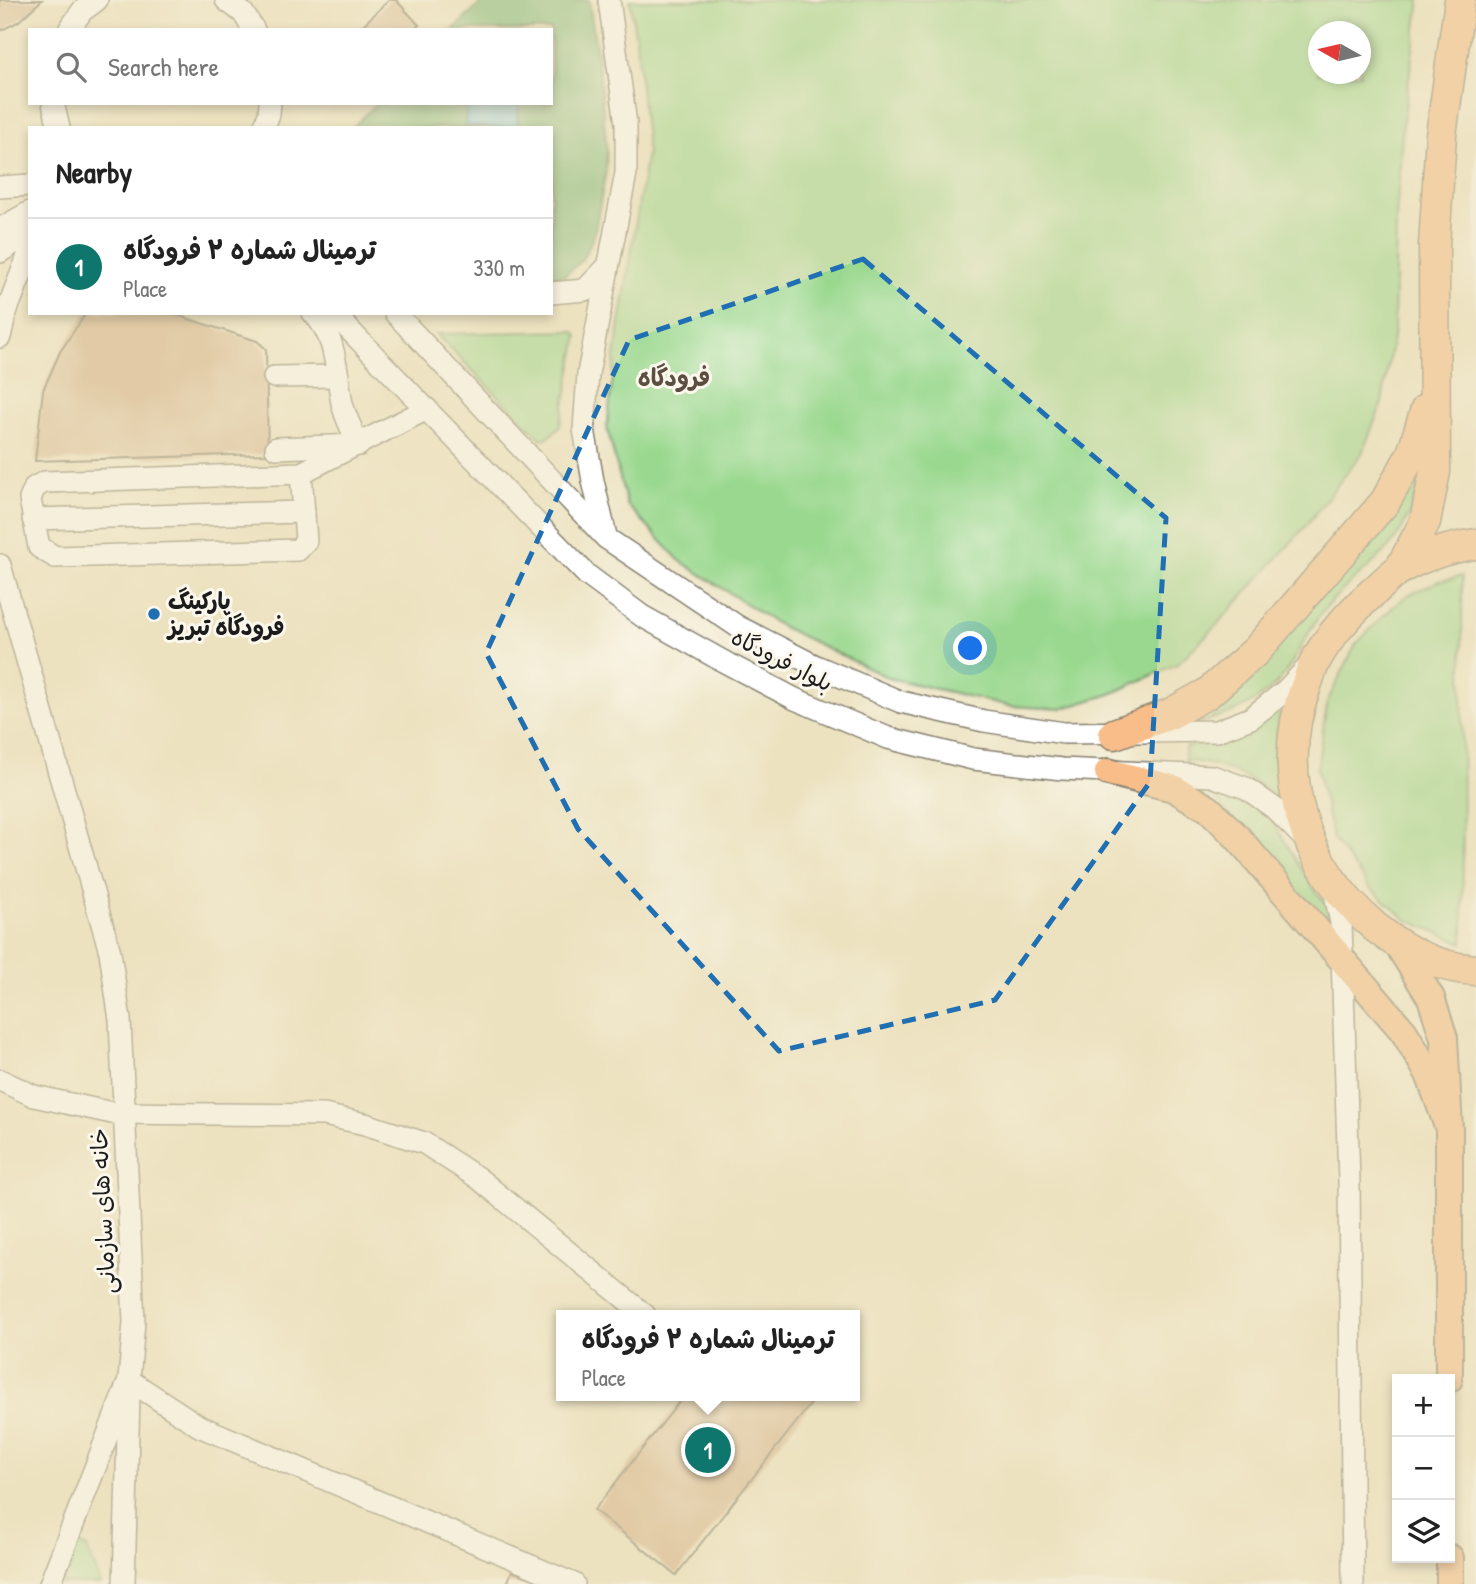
<!DOCTYPE html>
<html lang="en">
<head>
<meta charset="utf-8">
<style>
	:root { --surface:#fff; --page:#f2f2f2; --text:#222; --muted:#767676; --line:#e0e0e0; --accent:#0f766e }
	body { margin:0; font-family:"Patrick Hand","Playpen Sans Arabic",sans-serif; background:var(--page); color:var(--text) }
	.controls { position:absolute; right:21px; bottom:21px; display:grid; overflow:hidden; border-radius:0px; box-shadow:0 4px 10px #0003 }
	.controls button { width:63px; height:63px; display:grid; place-items:center; padding:0; border:0; border-bottom:2px solid var(--line); background:var(--surface); color:var(--text); font:35px sans-serif }
	.compass { position:absolute; left:1308px; top:21px; width:63px; height:63px; border-radius:50%; background:var(--surface); box-shadow:0 4px 10px #0003; rotate:278deg }
	.you { position:absolute; left:971px; top:649px; width:24px; height:24px; margin:-18px; border:5px solid #fff; border-radius:50%; background:#1a73e8; box-shadow:0 0 0 10px #1a73e833 }
	.badge { display:grid; place-items:center; width:46px; height:46px; border-radius:50%; background:var(--accent); color:#fff; font-size:23px; font-weight:700 }
	.pin { position:absolute; translate:-50% -50%; border:4px solid #fff; box-shadow:0 2px 7px #0006 }
	.popup { position:absolute; left:556px; top:1310px; width:304px; height:91px; box-sizing:border-box; display:grid; place-content:center; border-radius:0px; background:var(--surface); filter:drop-shadow(0 2px 5px #0005); font-size:23px; white-space:nowrap; color:var(--muted) }
	.popup b { font-size:26px; color:var(--text) }
	.popup::after { content:''; position:absolute; left:50%; top:100%; margin-left:-14px; border:14px solid transparent; border-top-color:var(--surface) }
	.list { margin:0; padding:0; list-style:none }
	h2 { display:flex; justify-content:space-between; align-items:center; height:91px; margin:0; padding:0 28px; font-size:30px }
	h2 small { font-size:23px; font-weight:400; color:var(--muted) }
	.list li { display:grid; grid-template-columns:46px 1fr auto; gap:21px; align-items:center; box-sizing:border-box; height:98px; padding:0 28px; border-top:2px solid var(--line) }
	.list b { display:block; font-size:26px; white-space:nowrap }
	.list p { margin:0; font-size:23px; white-space:nowrap; color:var(--muted) }
	.list em { font-size:23px; font-style:normal; color:var(--muted) }
	.icon { flex:none; width:38px; height:38px; fill:none; stroke:currentColor; stroke-width:2; stroke-linecap:round; stroke-linejoin:round }
	.map { position:relative; flex:none; width:1476px; height:1584px; overflow:hidden }
	.search { position:absolute; background:var(--surface); box-shadow:0 4px 10px #0003; left:28px; top:28px; width:525px; height:77px; display:flex; align-items:center; gap:18px; box-sizing:border-box; padding:0 24px; border-radius:0px; color:var(--muted); font-size:26px }
	.panel { position:absolute; background:var(--surface); box-shadow:0 4px 10px #0003; left:28px; top:126px; width:525px; height:189px; border-radius:0px }
	.map>svg:first-child { display:block }
	.green { fill:#99d88e; stroke:#5a7a55; stroke-width:2; fill-rule:evenodd }
	.forest { fill:#7ab879; stroke:#4b6a4a; stroke-width:2 }
	.water { fill:#66bfe3; stroke:#416e80; stroke-width:2 }
	.building { fill:#d3ae86 }
	.lines { fill:none; stroke-linecap:round; stroke-linejoin:round }
	.minor-casing { stroke:#847f6e; stroke-width:24 }
	.major-casing { stroke:#847f6e; stroke-width:30 }
	.highway-casing { stroke:#847f6e; stroke-width:33 }
	.minor { stroke:#fff; stroke-width:21 }
	.major { stroke:#f8bd89; stroke-width:26 }
	.highway { stroke:#f8bd89; stroke-width:30 }
	.marked { fill:none; stroke:#1f6fb2; stroke-width:5; stroke-dasharray:14 9; stroke-linejoin:round }
	.poi-dot { fill:#1f6fb2; stroke:#fbf7ec; stroke-width:2.5 }
	.labels { text-anchor:middle; stroke-width:6; stroke-linejoin:round; paint-order:stroke }
	.poi-label { font-size:23px; font-weight:bold; fill:#1c1c1c; stroke:#fbf7ec; text-anchor:start }
	.street-label { font-size:23px; fill:#1c1c1c; stroke:#fbf7ec }
	.neighbourhood-label { font-size:24px; font-weight:bold; fill:#5c4f41; stroke:#fbf7ec }
</style>
</head>
<body>
<div class="map">
<svg width="1476" height="1584" viewBox="0 0 1476 1584">
	<rect width="100%" height="100%" fill="#fbf7ec"/>
	<filter id="ink" filterUnits="userSpaceOnUse"><feTurbulence type="fractalNoise" baseFrequency=".0143" numOctaves="2"/><feDisplacementMap in="SourceGraphic" scale="14" xChannelSelector="R" yChannelSelector="G"/><feConvolveMatrix kernelMatrix="1 2 1 2 8 2 1 2 1" color-interpolation-filters="sRGB"/></filter>
	<filter id="wash" filterUnits="userSpaceOnUse"><feTurbulence type="fractalNoise" baseFrequency=".00686" numOctaves="4" result="noise"/><feDisplacementMap in="SourceGraphic" scale="28" xChannelSelector="R" yChannelSelector="G"/><feGaussianBlur stdDeviation="1.57" result="paint"/><feColorMatrix in="noise" values="0 0 0 0 0 0 0 0 0 0 0 0 0 0 0 0 0 1.4 0 .05"/><feComposite in="paint" operator="in"/></filter>
	<g filter="url(#wash)">
		<rect width="100%" height="100%" fill="#ece2c0"/>
		<g class="green">
			<path d="M 630,0 L 1420,0 L 1403,122 L 1396,219 L 1394,330 L 1382,403 L 1362,453 L 1304,528 L 1218,624 L 1177,664 L 1111,694 L 1061,709 L 1010,706 L 889,678 L 780,626 L 679,560 L 627,505 L 607,428 L 616,349 L 647,152 L 638,56 ZM 1318,32 L 1360,32 L 1360,74 L 1318,74 Z"/>
			<path d="M 573,331 L 578,336 L 560,426 L 549,437 L 541,439 L 436,334 Z"/>
			<path d="M 1420,466 C 1421,477 1418,486 1415,497 C 1399,555 1363,565 1327,606 C 1307,628 1293,669 1274,686 C 1252,707 1221,718 1193,724 L 1210,719 L 1229,701 L 1378,530 Z"/>
			<path d="M 1462,576 L 1463,943 L 1407,920 L 1370,888 L 1333,839 L 1317,769 L 1327,702 L 1356,644 L 1384,615 L 1406,596 L 1439,581 Z"/>
			<path d="M 1280,707 L 1274,757 L 1279,799 C 1251,777 1220,762 1185,761 L 1185,747 C 1225,742 1250,736 1280,707 Z"/>
			<path d="M 1197,786 L 1215,788 L 1243,800 L 1273,821 L 1313,888 L 1328,906 L 1330,933 L 1216,799 Z"/>
			<path d="M 77,1543 L 87,1548 L 101,1584 L 61,1584 Z"/>
		</g>
		<path class="forest" d="M 484,0 L 589,0 L 598,61 L 607,150 L 606,172 L 594,236 L 582,260 L 564,276 L 551,277 L 551,128 L 352,128 L 377,103 L 551,103 L 551,30 L 453,30 Z"/>
		<path class="water" d="M 467,103 L 519,103 L 517,128 L 465,126 Z"/>
		<g id="blocks">
			<g class="building">
				<path d="M 0,0 L 42,0 L 18,22 L 0,31 Z"/>
				<path d="M 389,0 L 396,0 L 419,25 L 414,30 L 358,30 Z"/>
				<path d="M 86,313 L 170,313 L 257,341 L 266,349 L 268,454 L 35,461 L 43,390 L 60,352 Z"/>
				<path d="M 684,1396 L 817,1396 L 676,1575 L 594,1510 Z"/>
				<path d="M 512,1571 L 548,1584 L 507,1584 Z"/>
			</g>
		</g>
	</g>
	<g filter="url(#ink)">
		<use href="#blocks" fill-opacity="0" stroke="#847f6e" stroke-width="2"/>
		<g class="lines">
			<g class="minor-casing">
				<g id="minor">
					<path d="M 226,0 L 243,13 L 254,30"/>
					<path d="M 69,30 L 82,11 L 97,0"/>
					<path d="M 53,103 L 59,128"/>
					<path d="M 264,128 L 269,114 L 270,103"/>
					<path d="M 0,187 L 30,185"/>
					<path d="M 0,229 L 30,212"/>
					<path d="M 0,252 L 30,233"/>
					<path d="M 551,293 L 585,290 L 608,266"/>
					<path d="M 333,313 L 587,575 L 642,616 L 719,659 L 795,699 L 888,738 L 973,759 L 1062,769 L 1212,776 L 1246,788 L 1274,808 L 1307,841"/>
					<path d="M 395,313 L 606,538 L 737,626 L 816,666 L 901,702 L 984,721 L 1064,733 L 1217,731 L 1251,718 L 1285,691 L 1310,665"/>
					<path d="M 0,337 L 5,315 L 30,251"/>
					<path d="M 274,377 L 338,376"/>
					<path d="M 276,448 L 359,445 C 353,432 345,417 342,403 C 336,373 337,336 313,313"/>
					<path d="M 301,473 L 306,541 L 298,550 L 55,557 L 39,547 L 30,499 L 35,487 L 45,482 L 301,473 L 427,409"/>
					<path d="M 33,519 L 304,512"/>
					<path d="M 606,536 L 593,481 L 584,429 L 588,374 L 626,173 L 626,124 L 609,0"/>
					<path d="M 0,565 L 110,952 L 120,1020 L 134,1322 L 129,1380 L 199,1426 L 574,1584"/>
					<path d="M 1333,884 L 1341,923 L 1349,1182 L 1353,1584"/>
					<path d="M 0,1080 L 34,1096 L 112,1113 L 324,1115 L 365,1124 L 424,1143 L 478,1178 L 645,1315"/>
					<path d="M 50,1584 L 129,1380"/>
					<path d="M 124,1584 L 129,1396"/>
				</g>
			</g>
			<g class="major-casing">
				<g id="major">
					<path d="M 1108,772 L 1173,788 L 1209,809 L 1238,838 L 1404,1032 L 1429,1074 L 1449,1129"/>
					<path d="M 1398,945 L 1431,998 L 1444,1038 L 1449,1129 L 1449,1379"/>
					<path d="M 1450,1558 L 1450,1584"/>
				</g>
			</g>
			<g class="highway-casing">
				<g id="highway">
					<path d="M 1476,544 C 1453,547 1421,556 1400,569 C 1390,575 1381,586 1372,593 C 1351,612 1331,633 1317,658 C 1313,665 1310,674 1307,683 C 1273,772 1302,866 1375,927 C 1405,951 1437,968 1476,970"/>
					<path d="M 1400,569 L 1425,522 L 1435,472 L 1434,245 L 1441,135 L 1460,0"/>
					<path d="M 1114,734 L 1170,714 L 1208,693 L 1256,651 L 1385,502 L 1412,454 L 1426,409"/>
				</g>
			</g>
			<use href="#minor" class="minor"/>
			<use href="#major" class="major"/>
			<use href="#highway" class="highway"/>
		</g>
	</g>
	<path d="M0 0H1476V1584H0ZM 863,259 L 1166,518 L 1150,782 L 995,1000 L 779,1051 L 578,829 L 486,653 L 629,340 Z" fill="#ece2c0" fill-opacity=".55" fill-rule="evenodd"/>
	<path class="marked" d="M 863,259 L 1166,518 L 1150,782 L 995,1000 L 779,1051 L 578,829 L 486,653 L 629,340 Z"/>
	<circle class="poi-dot" cx="154" cy="614" r="7"/>
	<g class="labels">
		<g class="poi-label">
			<text x="168" y="609">پارکینگ<tspan x="168" dy="26">فرودگاه تبریز</tspan></text>
		</g>
		<g class="street-label">
			<text transform="translate(782 660) rotate(27)" y="8">بلوار فرودگاه</text>
			<text transform="translate(103 1211) rotate(-93)" y="8">خانه های سازمانی</text>
		</g>
		<g class="neighbourhood-label">
			<text x="674" y="386">فرودگاه</text>
		</g>
	</g>
</svg>
<div class="controls">
<button>+</button>
<button>−</button>
<button><svg class="icon" aria-label="layers" viewBox="0 0 24 24"><path d="M12 4l9 5-9 5-9-5zM3 14l9 5 9-5"/></svg></button>
</div>
<svg class="compass" viewBox="-18 -18 36 36"><path d="M0-13l5 13h-10z" fill="#e53935"/><path d="M0 13l5-13h-10z" fill="#767676"/></svg>
<div class="you"></div>
<div class="pin badge" style="left:708px;top:1450px">1</div>
<div class="popup"><b>ترمينال شماره ۲ فرودگاه</b>Place</div>
<div class="search"><svg class="icon" aria-label="search" viewBox="0 0 24 24"><circle cx="10" cy="10" r="6"/><path d="M15 15l6 6"/></svg>Search here</div>
<section class="panel">
<h2>Nearby<small></small></h2>
<ul class="list">
<li><span class="badge">1</span><div><b>ترمينال شماره ۲ فرودگاه</b><p>Place</p></div><em>330 m</em></li>
</ul>
</section>
</div>
</body>
</html>
